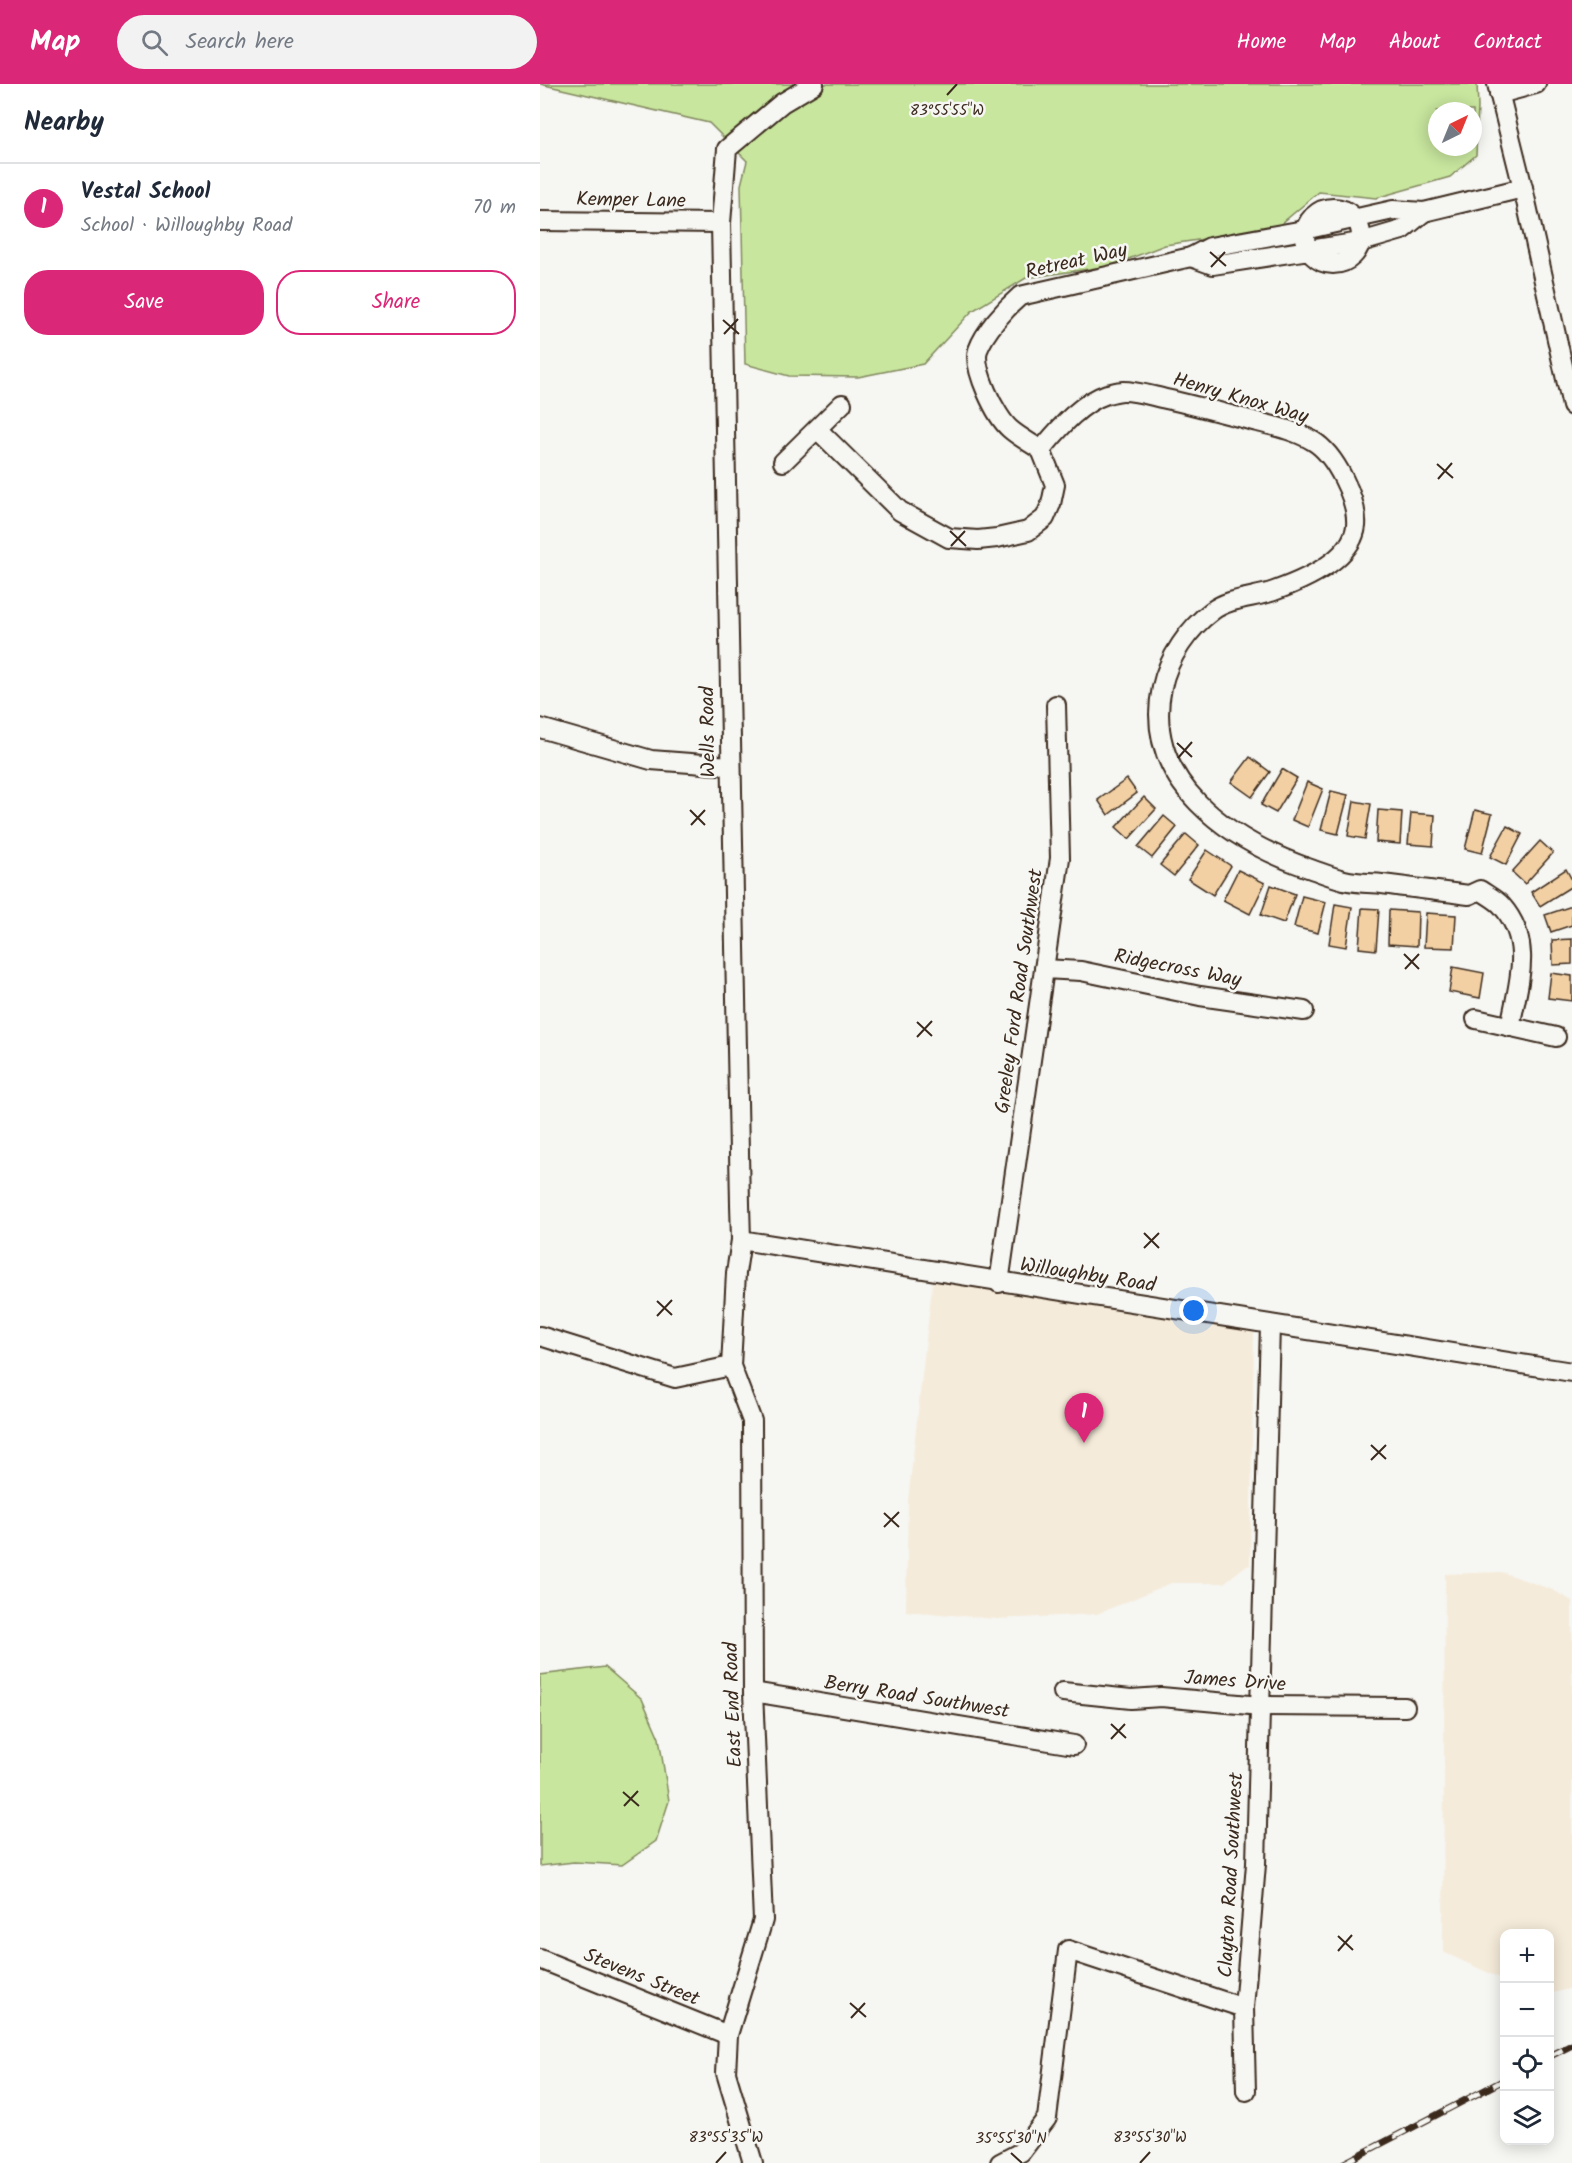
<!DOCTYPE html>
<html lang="en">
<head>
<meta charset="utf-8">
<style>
	:root { --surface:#fff; --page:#f2f2f3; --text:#1f2937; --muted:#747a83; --line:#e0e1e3; --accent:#db2777 }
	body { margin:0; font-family:Kalam,sans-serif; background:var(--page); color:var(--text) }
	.controls { position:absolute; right:18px; bottom:18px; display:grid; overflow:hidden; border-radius:12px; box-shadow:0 3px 15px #0003 }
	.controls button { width:54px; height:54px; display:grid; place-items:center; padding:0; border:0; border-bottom:2px solid var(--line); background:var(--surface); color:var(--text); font:30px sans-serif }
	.compass { position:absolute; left:888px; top:18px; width:54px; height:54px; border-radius:50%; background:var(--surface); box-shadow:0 3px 15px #0003; rotate:43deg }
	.you { position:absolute; left:654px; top:1227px; width:21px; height:21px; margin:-15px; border:4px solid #fff; border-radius:50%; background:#1a73e8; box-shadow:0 0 0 9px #1a73e833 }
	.badge { display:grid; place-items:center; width:39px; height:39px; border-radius:50%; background:var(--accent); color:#fff; font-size:20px; font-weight:700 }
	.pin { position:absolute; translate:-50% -50px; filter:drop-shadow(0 2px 3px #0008) }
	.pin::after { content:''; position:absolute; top:32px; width:21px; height:18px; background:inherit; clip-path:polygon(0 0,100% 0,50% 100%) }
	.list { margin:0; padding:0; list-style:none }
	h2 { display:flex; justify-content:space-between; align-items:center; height:78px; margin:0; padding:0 24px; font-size:26px }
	h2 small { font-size:20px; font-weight:400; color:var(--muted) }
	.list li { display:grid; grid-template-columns:39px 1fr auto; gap:18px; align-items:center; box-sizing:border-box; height:90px; padding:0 24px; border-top:2px solid var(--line) }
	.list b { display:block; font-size:22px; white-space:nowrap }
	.list p { margin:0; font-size:20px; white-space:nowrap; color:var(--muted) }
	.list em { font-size:20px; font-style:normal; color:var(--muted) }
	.actions { display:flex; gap:12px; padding:18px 24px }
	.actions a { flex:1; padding:14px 0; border:2px solid var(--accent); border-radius:24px; text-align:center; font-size:21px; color:var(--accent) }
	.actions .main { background:var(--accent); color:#fff }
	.icon { flex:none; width:33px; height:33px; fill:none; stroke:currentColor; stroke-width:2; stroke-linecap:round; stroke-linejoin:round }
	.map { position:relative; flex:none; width:1032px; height:2079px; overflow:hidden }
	header { display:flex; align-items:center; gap:36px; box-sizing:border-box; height:84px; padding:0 30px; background:var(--accent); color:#fff }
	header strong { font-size:28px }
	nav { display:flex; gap:33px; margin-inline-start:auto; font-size:21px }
	.search { width:420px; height:54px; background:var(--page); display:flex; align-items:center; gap:15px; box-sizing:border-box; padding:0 21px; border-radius:33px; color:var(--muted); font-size:22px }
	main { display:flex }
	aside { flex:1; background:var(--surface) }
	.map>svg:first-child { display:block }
	.built { fill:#f5ebda }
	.green { fill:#c8e69e; stroke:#82885e; stroke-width:1.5; fill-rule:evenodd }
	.building { fill:#f2d0a3; stroke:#3b2a1e; stroke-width:1.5 }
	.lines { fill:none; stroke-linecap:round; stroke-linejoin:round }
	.minor-casing { stroke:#3b2a1e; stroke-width:22 }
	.minor { stroke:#f6f6f2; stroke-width:18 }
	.rail-casing { stroke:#3b2a1e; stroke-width:7 }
	.rail { stroke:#f6f6f2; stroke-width:4.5; stroke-dasharray:14; stroke-linecap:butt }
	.ticks { fill:none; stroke:#3b2a1e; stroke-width:2 }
	.labels { text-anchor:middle; stroke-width:5; stroke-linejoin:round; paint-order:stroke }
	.street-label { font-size:20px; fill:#3b2a1e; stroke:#f6f6f2 }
	.ticks-label { font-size:15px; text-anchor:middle; fill:#3b2a1e; stroke:#f6f6f2; stroke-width:5; stroke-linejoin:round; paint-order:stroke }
</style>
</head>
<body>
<header>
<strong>Map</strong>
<div class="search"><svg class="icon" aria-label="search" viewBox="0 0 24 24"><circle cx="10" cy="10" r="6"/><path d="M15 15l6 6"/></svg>Search here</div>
<nav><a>Home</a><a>Map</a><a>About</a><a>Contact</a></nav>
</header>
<main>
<aside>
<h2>Nearby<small></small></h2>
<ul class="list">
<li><span class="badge">1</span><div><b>Vestal School</b><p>School · Willoughby Road</p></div><em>70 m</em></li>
</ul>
<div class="actions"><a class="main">Save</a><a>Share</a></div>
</aside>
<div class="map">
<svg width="1032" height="2079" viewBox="0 0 1032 2079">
	<rect width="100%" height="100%" fill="#f6f6f2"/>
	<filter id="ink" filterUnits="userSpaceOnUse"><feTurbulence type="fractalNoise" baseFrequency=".0167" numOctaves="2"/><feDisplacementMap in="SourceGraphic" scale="12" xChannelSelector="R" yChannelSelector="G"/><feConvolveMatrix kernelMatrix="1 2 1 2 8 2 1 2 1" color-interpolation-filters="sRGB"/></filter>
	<g filter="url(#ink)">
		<g class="built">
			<path d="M 393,1194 L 714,1246 L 710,1481 L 704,1483 L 684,1499 L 631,1499 L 557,1530 L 457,1535 L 366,1527 L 368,1417 Z"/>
			<path d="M 961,1488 L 1013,1506 L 1032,1517 L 1032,1904 L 1013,1909 L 1010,1908 L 1010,1850 L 964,1850 L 964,1896 L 903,1868 L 905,1490 Z"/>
		</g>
		<g class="green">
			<path d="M 0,0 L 937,0 L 938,23 L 936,71 L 910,93 L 836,114 L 779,108 L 736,144 L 625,161 L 570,182 L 486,194 L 432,227 L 383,280 L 318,293 L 249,292 L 205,280 L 201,101 L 207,77 L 169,39 ZM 897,27 L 933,27 L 933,63 L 897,63 Z"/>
			<path d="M 65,1583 L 102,1615 L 119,1654 L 129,1717 L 116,1757 L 82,1781 L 34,1778 L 0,1782 L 0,1591 Z"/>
		</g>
		<g class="building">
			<path d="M 710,673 L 730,688 L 712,713 L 691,698 Z"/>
			<path d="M 742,685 L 757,694 L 736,729 L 721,721 Z"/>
			<path d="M 587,695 L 597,709 L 568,731 L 558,716 Z"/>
			<path d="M 767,698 L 783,705 L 768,743 L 752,736 Z"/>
			<path d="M 791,707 L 808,711 L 798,750 L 781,746 Z"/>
			<path d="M 604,713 L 616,725 L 589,755 L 576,743 Z"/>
			<path d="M 814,717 L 831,720 L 825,755 L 808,752 Z"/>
			<path d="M 838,726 L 862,728 L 860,760 L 836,758 Z"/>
			<path d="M 935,726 L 952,730 L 942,769 L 925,765 Z"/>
			<path d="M 871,729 L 895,731 L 893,762 L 868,760 Z"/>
			<path d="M 624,732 L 637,743 L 612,774 L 598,763 Z"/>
			<path d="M 967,742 L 982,750 L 966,781 L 950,773 Z"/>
			<path d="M 646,750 L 659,761 L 634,792 L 620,781 Z"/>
			<path d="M 1000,757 L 1013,769 L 985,800 L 972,788 Z"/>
			<path d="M 667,766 L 691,782 L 673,811 L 648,795 Z"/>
			<path d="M 1026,785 L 1032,796 L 1032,802 L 1000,822 L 991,808 Z"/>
			<path d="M 698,786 L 725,799 L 710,830 L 683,816 Z"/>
			<path d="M 731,801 L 755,810 L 744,839 L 721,831 Z"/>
			<path d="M 762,812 L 786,818 L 778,849 L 754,843 Z"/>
			<path d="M 795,820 L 812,823 L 806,863 L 789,860 Z"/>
			<path d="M 1032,822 L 1032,841 L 1011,848 L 1005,831 Z"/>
			<path d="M 822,824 L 839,825 L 836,866 L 819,864 Z"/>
			<path d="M 849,826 L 878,828 L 877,862 L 848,860 Z"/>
			<path d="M 886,829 L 916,831 L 914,864 L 884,863 Z"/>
			<path d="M 1032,855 L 1032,880 L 1013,881 L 1012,856 Z"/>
			<path d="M 913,883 L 944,889 L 940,914 L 909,908 Z"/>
			<path d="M 1011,889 L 1032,892 L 1032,917 L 1008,914 Z"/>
		</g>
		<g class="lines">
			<g class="minor-casing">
				<g id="minor">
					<path d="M 957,0 L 983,104 L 1032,322"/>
					<path d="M 959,10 L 996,0"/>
					<circle cx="793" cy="152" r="28"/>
					<path d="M 0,137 L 181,139"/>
					<path d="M 651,173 L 673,181 L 821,158 L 862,146 L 884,128"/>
					<path d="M 277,345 L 360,427 L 409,454 L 438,456 L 457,454 L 488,447 L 505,434 L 511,420 L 515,401 L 501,366"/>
					<path d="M 501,366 C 519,345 540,319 567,310 C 572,309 578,307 583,307 C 597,307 612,312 626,315 C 653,321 679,328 706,335 C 728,341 753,345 773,357 C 795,370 818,416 816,442 C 812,476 762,497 734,507 C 714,514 689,514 672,527 C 649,544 628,574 622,603 C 602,698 689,756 768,784 C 780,788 792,793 804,796 C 816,799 830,799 842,800 C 871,804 900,807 929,811 L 940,806 C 947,811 957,816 962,822 C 994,859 978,900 970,943"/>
					<path d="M 501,366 C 491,359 479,353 470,345 C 456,333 432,284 438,266 C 445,247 465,225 480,212 L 651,173 L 670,163 L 764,146 L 853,126 L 884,128 L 983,104"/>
					<path d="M 243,378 L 302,320"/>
					<path d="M 0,644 L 111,676 L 190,682"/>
					<path d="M 504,885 L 541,887 L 660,912 L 764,927"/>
					<path d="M 936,935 L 1016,953"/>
					<path d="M 201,1156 L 1032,1288"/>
					<path d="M 459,1199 L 520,774 L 516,621"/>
					<path d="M 0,1252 L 135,1294 L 191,1282"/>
					<path d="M 213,1608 L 534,1661"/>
					<path d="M 523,1608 L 591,1615 L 621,1613 L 721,1622 L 865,1623"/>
					<path d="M 0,1875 L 188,1951"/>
					<path d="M 706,2007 L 704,1924 L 716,1780 L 730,1241"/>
					<path d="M 213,2079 L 186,1989 L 188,1951 L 223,1836 L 213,1608 L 212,1337 L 191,1282 L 196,1189 L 201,1156 L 200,1120 L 181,139 L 187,65 L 242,19 L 274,0"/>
					<path d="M 460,2079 L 481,2068 L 507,2034 L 528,1866 L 704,1924"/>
				</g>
			</g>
			<use href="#minor" class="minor"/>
			<g class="rail-casing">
				<g id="rail">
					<path d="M 1010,1972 L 1032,1961"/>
					<path d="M 804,2079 L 964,1996"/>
				</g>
			</g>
			<use href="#rail" class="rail"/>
		</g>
	</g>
	<path class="ticks" d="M 407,11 L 417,0M 670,168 L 686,182M 671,183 L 685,168M 183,236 L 199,250M 184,250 L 198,235M 897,380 L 913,394M 898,395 L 912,379M 410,447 L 426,462M 411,462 L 425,447M 637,659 L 652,673M 638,674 L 652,658M 150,726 L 165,741M 151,741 L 165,726M 864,870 L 879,885M 865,885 L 879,870M 377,938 L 392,952M 377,953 L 392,937M 604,1149 L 619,1164M 604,1164 L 619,1149M 117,1217 L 132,1231M 117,1232 L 132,1216M 831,1361 L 846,1375M 831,1376 L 846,1361M 344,1429 L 359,1443M 344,1443 L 359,1428M 571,1640 L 586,1654M 571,1655 L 585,1640M 83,1708 L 99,1722M 84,1722 L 98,1707M 798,1852 L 813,1866M 798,1867 L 812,1851M 310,1919 L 326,1933M 311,1934 L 325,1919M 471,2069 L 482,2079M 176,2079 L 186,2068M 600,2079 L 610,2068"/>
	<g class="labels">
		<g class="street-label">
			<text transform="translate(91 115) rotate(1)" y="7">Kemper Lane</text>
			<text transform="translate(536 176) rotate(-13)" y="7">Retreat Way</text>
			<text transform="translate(701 313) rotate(16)" y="7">Henry Knox Way</text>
			<text transform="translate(167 648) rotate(-91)" y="7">Wells Road</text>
			<text transform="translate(638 883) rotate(11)" y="7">Ridgecross Way</text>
			<text transform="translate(478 907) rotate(-82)" y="7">Greeley Ford Road Southwest</text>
			<text transform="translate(548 1190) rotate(9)" y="7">Willoughby Road</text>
			<text transform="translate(695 1596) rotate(4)" y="7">James Drive</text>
			<text transform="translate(377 1612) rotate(9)" y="7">Berry Road Southwest</text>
			<text transform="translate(192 1621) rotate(-92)" y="7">East End Road</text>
			<text transform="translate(690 1791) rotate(-87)" y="7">Clayton Road Southwest</text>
			<text transform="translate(102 1892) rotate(22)" y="7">Stevens Street</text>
		</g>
	</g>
	<g class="ticks-label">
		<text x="407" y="31">83°55'55"W</text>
		<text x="186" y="2058">83°55'35"W</text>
		<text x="610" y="2058">83°55'30"W</text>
		<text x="471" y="2059">35°55'30"N</text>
	</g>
</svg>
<div class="controls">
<button>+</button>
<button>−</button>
<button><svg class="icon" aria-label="locate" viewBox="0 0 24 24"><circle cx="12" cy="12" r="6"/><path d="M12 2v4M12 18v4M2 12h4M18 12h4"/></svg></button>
<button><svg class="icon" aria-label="layers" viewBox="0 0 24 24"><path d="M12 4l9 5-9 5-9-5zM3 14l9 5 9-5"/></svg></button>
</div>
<svg class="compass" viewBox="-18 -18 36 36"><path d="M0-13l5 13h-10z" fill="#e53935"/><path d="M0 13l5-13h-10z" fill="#747a83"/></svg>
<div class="you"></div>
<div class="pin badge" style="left:544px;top:1359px">1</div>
</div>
</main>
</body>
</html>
